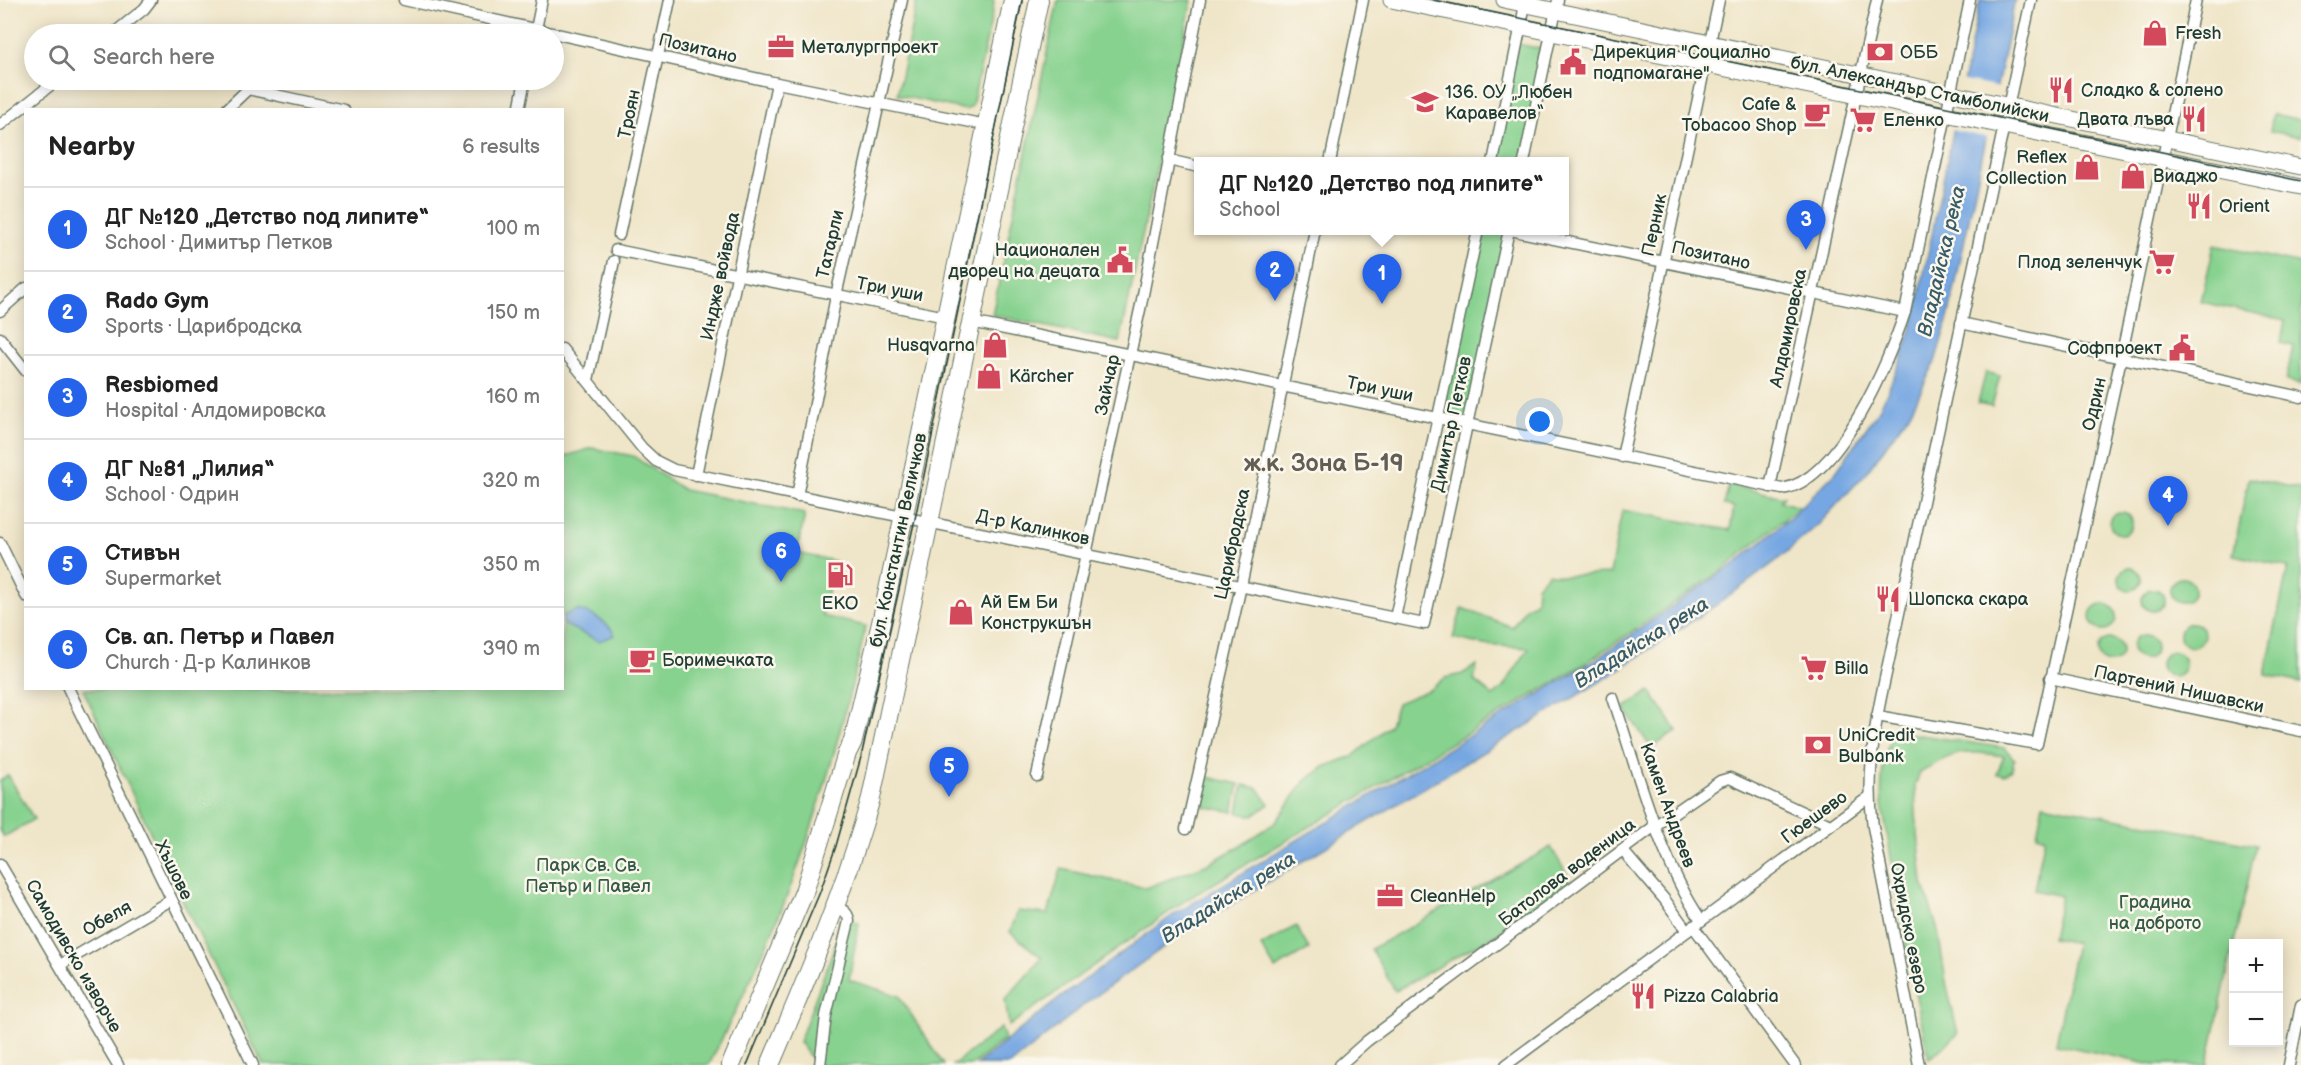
<!DOCTYPE html>
<html lang="en">
<head>
<meta charset="utf-8">
<style>
	:root { --surface:#fff; --page:#f2f2f2; --text:#222; --muted:#767676; --line:#e0e0e0; --accent:#2563eb }
	body { margin:0; font-family:"Balsamiq Sans",sans-serif; background:var(--page); color:var(--text) }
	.controls { position:absolute; right:18px; bottom:18px; display:grid; overflow:hidden; border-radius:0px; box-shadow:0 3px 15px #0003 }
	.controls button { width:54px; height:54px; display:grid; place-items:center; padding:0; border:0; border-bottom:2px solid var(--line); background:var(--surface); color:var(--text); font:30px sans-serif }
	.you { position:absolute; left:1540px; top:422px; width:21px; height:21px; margin:-15px; border:4px solid #fff; border-radius:50%; background:#1a73e8; box-shadow:0 0 0 9px #1a73e833 }
	.badge { display:grid; place-items:center; width:39px; height:39px; border-radius:50%; background:var(--accent); color:#fff; font-size:20px; font-weight:700 }
	.pin { position:absolute; translate:-50% -50px; filter:drop-shadow(0 2px 3px #0008) }
	.pin::after { content:''; position:absolute; top:32px; width:21px; height:18px; background:inherit; clip-path:polygon(0 0,100% 0,50% 100%) }
	.popup { position:absolute; left:1194px; top:157px; width:375px; height:78px; box-sizing:border-box; display:grid; place-content:center; border-radius:0px; background:var(--surface); filter:drop-shadow(0 2px 4px #0005); font-size:20px; white-space:nowrap; color:var(--muted) }
	.popup b { font-size:22px; color:var(--text) }
	.popup::after { content:''; position:absolute; left:50%; top:100%; margin-left:-12px; border:12px solid transparent; border-top-color:var(--surface) }
	.list { margin:0; padding:0; list-style:none }
	h2 { display:flex; justify-content:space-between; align-items:center; height:78px; margin:0; padding:0 24px; font-size:26px }
	h2 small { font-size:20px; font-weight:400; color:var(--muted) }
	.list li { display:grid; grid-template-columns:39px 1fr auto; gap:18px; align-items:center; box-sizing:border-box; height:84px; padding:0 24px; border-top:2px solid var(--line) }
	.list b { display:block; font-size:22px; white-space:nowrap }
	.list p { margin:0; font-size:20px; white-space:nowrap; color:var(--muted) }
	.list em { font-size:20px; font-style:normal; color:var(--muted) }
	.icon { flex:none; width:33px; height:33px; fill:none; stroke:currentColor; stroke-width:2; stroke-linecap:round; stroke-linejoin:round }
	.map { position:relative; flex:none; width:2301px; height:1065px; overflow:hidden }
	.search { position:absolute; background:var(--surface); box-shadow:0 3px 15px #0003; left:24px; top:24px; width:540px; height:66px; display:flex; align-items:center; gap:15px; box-sizing:border-box; padding:0 21px; border-radius:33px; color:var(--muted); font-size:22px }
	.panel { position:absolute; background:var(--surface); box-shadow:0 3px 15px #0003; left:24px; top:108px; width:540px; height:582px; border-radius:0px }
	.map>svg:first-child { display:block }
	.green { fill:#87d28f; stroke:#538862; stroke-width:1.5 }
	.water { fill:#77a7e2; stroke:#4b728b; stroke-width:1.5 }
	.pier { fill:#efe5c8 }
	.lines { fill:none; stroke-linecap:round; stroke-linejoin:round }
	.minor-casing { stroke:#687868; stroke-width:13 }
	.secondary-casing { stroke:#687868; stroke-width:17 }
	.primary-casing { stroke:#687868; stroke-width:20 }
	.minor { stroke:#fff; stroke-width:10 }
	.secondary { stroke:#fff; stroke-width:15 }
	.primary { stroke:#fff; stroke-width:18 }
	.tram { stroke:#1f3d34; stroke-width:1.5 }
	.labels { text-anchor:middle; stroke-width:5; stroke-linejoin:round; paint-order:stroke }
	.poi-label { font-size:18px; fill:#1f3d34; stroke:#fbf7ec; text-anchor:start }
	.street-label { font-size:18px; fill:#1f3d34; stroke:#fbf7ec }
	.park-label { font-size:18px; fill:#345b46; stroke:#fbf7ec }
	.water-label { font-size:20px; font-style:italic; fill:#395d68; stroke:#fbf7ec }
	.district-label { font-size:24px; font-weight:bold; fill:#635e54; stroke:#fbf7ec }
</style>
</head>
<body>
<div class="map">
<svg width="2301" height="1065" viewBox="0 0 2301 1065">
	<rect width="100%" height="100%" fill="#fbf7ec"/>
	<filter id="ink" filterUnits="userSpaceOnUse"><feTurbulence type="fractalNoise" baseFrequency=".0167" numOctaves="2"/><feDisplacementMap in="SourceGraphic" scale="12" xChannelSelector="R" yChannelSelector="G"/><feConvolveMatrix kernelMatrix="1 2 1 2 8 2 1 2 1" color-interpolation-filters="sRGB"/></filter>
	<filter id="wash" filterUnits="userSpaceOnUse"><feTurbulence type="fractalNoise" baseFrequency=".008" numOctaves="4" result="noise"/><feDisplacementMap in="SourceGraphic" scale="24" xChannelSelector="R" yChannelSelector="G"/><feGaussianBlur stdDeviation="1.35" result="paint"/><feColorMatrix in="noise" values="0 0 0 0 0 0 0 0 0 0 0 0 0 0 0 0 0 1.4 0 .05"/><feComposite in="paint" operator="in"/></filter>
	<g filter="url(#wash)">
		<rect width="100%" height="100%" fill="#efe5c8"/>
		<g class="green">
			<path d="M 917,0 L 994,0 L 993,11 L 972,106 L 966,110 L 897,95 Z"/>
			<path d="M 1058,0 L 1192,0 L 1120,342 L 992,315 Z"/>
			<path d="M 1517,44 L 1548,50 L 1524,161 L 1493,162 Z"/>
			<path d="M 2273,114 L 2301,120 L 2301,137 L 2270,131 Z"/>
			<path d="M 1478,231 L 1509,231 L 1468,425 L 1439,418 Z"/>
			<path d="M 2214,245 L 2301,264 L 2301,384 L 2286,381 L 2293,346 L 2281,343 L 2285,320 L 2201,302 Z"/>
			<path d="M 1986,372 L 2000,376 L 1992,406 L 1978,403 Z"/>
			<path d="M 592,448 L 633,456 L 684,490 L 805,514 L 797,553 L 835,561 L 822,616 L 866,626 C 842,729 815,831 774,928 C 754,975 731,1020 709,1065 L 263,1065 L 183,902 L 83,689 L 562,688 L 563,457 Z"/>
			<path d="M 2249,478 L 2301,489 L 2301,683 L 2265,675 L 2288,567 L 2233,555 Z"/>
			<path d="M 1729,485 L 1784,497 L 1780,501 L 1799,507 L 1721,571 L 1581,666 L 1186,900 L 1009,1026 L 1005,1000 L 1042,958 L 1010,932 L 1018,911 L 1048,914 L 1061,869 L 1146,888 L 1208,864 L 1240,846 L 1276,822 L 1305,781 L 1324,767 L 1353,756 L 1390,725 L 1397,703 L 1431,689 L 1445,678 L 1462,674 L 1477,665 L 1474,680 L 1493,696 L 1502,689 L 1529,648 L 1483,645 L 1453,638 L 1462,608 L 1512,627 L 1526,607 L 1536,602 L 1537,586 L 1548,573 L 1561,576 L 1610,574 L 1622,510 L 1730,530 L 1734,507 L 1724,505 Z"/>
			<circle cx="2121" cy="523" r="11"/>
			<circle cx="2130" cy="579" r="11"/>
			<circle cx="2182" cy="590" r="12"/>
			<circle cx="2153" cy="600" r="11"/>
			<circle cx="2103" cy="617" r="13"/>
			<circle cx="2192" cy="635" r="12"/>
			<circle cx="2144" cy="647" r="12"/>
			<circle cx="2110" cy="651" r="12"/>
			<circle cx="2173" cy="664" r="12"/>
			<path d="M 1650,691 L 1677,731 L 1651,748 L 1624,708 Z"/>
			<path d="M 1894,731 L 2005,748 L 2014,759 L 2012,770 L 2005,775 L 1997,774 L 2004,756 C 1964,750 1955,750 1920,773 L 1915,785 L 1916,814 L 1923,883 L 1938,931 L 1946,982 L 1958,1034 L 1929,1059 L 1907,953 L 1882,804 C 1880,781 1883,752 1894,731 Z"/>
			<path d="M 8,775 L 34,819 L 4,837 L 0,830 L 0,780 Z"/>
			<path d="M 1207,777 L 1239,784 L 1233,812 L 1201,806 Z"/>
			<path d="M 1243,785 L 1258,788 L 1269,804 L 1253,816 L 1238,813 Z"/>
			<path d="M 2043,804 L 2256,845 L 2207,1065 L 2153,1065 L 2056,1044 L 2076,943 L 2052,938 L 2061,896 L 2034,890 L 2045,837 L 2037,834 Z"/>
			<path d="M 1551,847 L 1570,880 L 1507,928 L 1395,991 L 1371,949 Z"/>
			<path d="M 845,918 L 859,923 L 849,980 L 899,996 L 944,1065 L 816,1065 L 799,1042 Z"/>
			<path d="M 1296,926 L 1309,949 L 1275,969 L 1261,946 Z"/>
			<path d="M 1001,1028 L 1005,1039 L 972,1065 L 953,1065 Z"/>
		</g>
		<g class="water">
			<path d="M 1980,0 L 2015,0 L 1949,315 L 1935,362 L 1911,411 L 1867,472 L 1819,524 L 1775,562 L 1725,599 L 1606,678 L 1182,934 L 1089,1001 L 1010,1065 L 976,1065 L 1061,997 L 1173,915 L 1595,660 L 1737,562 L 1790,518 L 1836,472 L 1880,408 L 1901,360 L 1915,317 Z"/>
			<path d="M 577,610 C 589,612 610,623 615,635 L 599,641 L 563,624 L 563,616 Z"/>
		</g>
		<path class="pier" d="M 1960,80 L 2000,88 L 1990,138 L 1951,130 Z"/>
	</g>
	<g filter="url(#ink)">
		<g class="lines">
			<g class="minor-casing">
				<g id="minor">
					<path d="M 404,0 L 777,83 L 986,125"/>
					<path d="M 113,34 L 144,9 L 151,0"/>
					<path d="M 535,34 L 542,0"/>
					<path d="M 226,110 L 248,89 L 344,110"/>
					<path d="M 519,110 L 525,80"/>
					<path d="M 0,125 L 57,80"/>
					<path d="M 1168,160 L 1199,167"/>
					<path d="M 1330,162 L 1363,0"/>
					<path d="M 1493,162 L 1526,0"/>
					<path d="M 1524,162 L 1558,0"/>
					<path d="M 1510,230 L 1905,312"/>
					<path d="M 619,235 L 670,0"/>
					<path d="M 616,250 L 946,317"/>
					<path d="M 0,311 L 26,288"/>
					<path d="M 971,322 L 1782,489 C 1839,481 1889,361 1905,312 L 1970,0"/>
					<path d="M 1961,323 L 2301,397"/>
					<path d="M 0,338 L 26,371"/>
					<path d="M 562,349 L 642,448 L 656,461 L 674,470 L 1424,624 L 1509,230"/>
					<path d="M 588,380 L 614,261"/>
					<path d="M 1622,457 L 1719,0"/>
					<path d="M 696,475 L 777,83"/>
					<path d="M 1770,487 L 1877,0"/>
					<path d="M 797,496 L 836,296 L 902,0"/>
					<path d="M 0,543 L 26,596"/>
					<path d="M 1395,618 L 1478,230"/>
					<path d="M 2050,678 L 2301,731"/>
					<path d="M 68,688 L 253,1065"/>
					<path d="M 1613,698 C 1637,769 1659,859 1701,920"/>
					<path d="M 1877,716 L 2037,744 L 2121,358 L 2196,0"/>
					<path d="M 1037,776 L 1141,305 L 1200,0"/>
					<path d="M 1186,829 L 1241,586 L 1315,230"/>
					<path d="M 1623,851 L 1665,900 L 1687,931"/>
					<path d="M 0,864 L 118,1065"/>
					<path d="M 1693,926 L 1795,1065"/>
					<path d="M 60,965 L 171,900"/>
					<path d="M 820,1065 L 826,1016 L 849,921 C 848,912 843,910 835,906"/>
					<path d="M 1340,1065 L 1367,1041 L 1656,825 L 1720,781 L 1730,778 L 1734,780 L 1830,825"/>
					<path d="M 1506,1065 L 1869,797"/>
					<path d="M 1919,1065 L 1873,827 C 1867,784 1872,740 1881,697 L 2031,0"/>
					<path d="M 2289,1065 L 2301,1005"/>
				</g>
			</g>
			<g class="secondary-casing">
				<g id="secondary">
					<path d="M 1391,0 L 2301,187"/>
					<path d="M 1504,0 L 2301,167"/>
				</g>
			</g>
			<g class="primary-casing">
				<g id="primary">
					<path d="M 731,1065 L 804,892 L 847,753 L 853,741 L 881,623 L 1013,0"/>
					<path d="M 770,1065 C 807,978 845,890 871,798 L 1039,0"/>
				</g>
			</g>
			<use href="#minor" class="minor"/>
			<use href="#secondary" class="secondary"/>
			<use href="#primary" class="primary"/>
			<g class="tram">
				<path d="M 1434,0 L 2301,181"/>
				<path d="M 747,1065 L 820,892 L 836,846 L 861,757 L 915,519 L 1022,0"/>
			</g>
		</g>
	</g>
	<defs>
		<g id="shop-bare" transform="scale(2.07)"><path d="M-5-2.5h2.3a2.7 3.5 0 0 1 5.4 0H5L5.5 6h-11ZM-1.5-2.5h3a1.5 2.3 0 0 0-3 0Z" fill="#d1495b" stroke="#fbf7ec" stroke-width="2.5" paint-order="stroke"/></g>
		<g id="office-bare" transform="scale(2.07)"><path d="M-6-3h4V-5.5h4V-3h4V5H-6ZM-1-4.5V-3h2v-1.5ZM-6 0V1H6V0Z" fill="#d1495b" stroke="#fbf7ec" stroke-width="2.5" paint-order="stroke"/></g>
		<g id="bank-bare" transform="scale(2.07)"><path d="M-6-4H6V4H-6ZM0-2.3a2.3 2.3 0 1 0 0 4.6a2.3 2.3 0 1 0 0-4.6Z" fill="#d1495b" stroke="#fbf7ec" stroke-width="2.5" paint-order="stroke"/></g>
		<g id="civic-bare" transform="scale(2.07)"><path d="M-.6-6.5H3V-4.5H.6V-3L4-1V1h2V6H-6V1h2V-1L-.6-3ZM-1.2 2.5V6h2.4V2.5Z" fill="#d1495b" stroke="#fbf7ec" stroke-width="2.5" paint-order="stroke"/></g>
		<g id="restaurant-bare" transform="scale(2.07)"><path d="M-5-6h1v4h1v-4h1v4h1v-4h1v5L-1.5 .5V6h-2V.5L-5-1ZM5-6V6H3V1.5H1.5Q1.5-4 5-6Z" fill="#d1495b" stroke="#fbf7ec" stroke-width="2.5" paint-order="stroke"/></g>
		<g id="school-bare" transform="scale(2.07)"><path d="M0-5L7-2L0 1L-7-2ZM-4 1L0 2.5L4 1V4Q0 6-4 4Z" fill="#d1495b" stroke="#fbf7ec" stroke-width="2.5" paint-order="stroke"/></g>
		<g id="cafe-bare" transform="scale(2.07)"><path d="M-5.5-4.5H6V0H3Q3 3.5 0 3.5H-2.5Q-5.5 3.5-5.5 0ZM3-3.2v2h1.7v-2ZM-6 4.5H4V6H-6Z" fill="#d1495b" stroke="#fbf7ec" stroke-width="2.5" paint-order="stroke"/></g>
		<g id="supermarket-bare" transform="scale(2.07)"><path d="M-6-5.5h2.5l.6 2H6L4.5 2H-2.5L-4.4-4H-6ZM-1.5 3.2a1.3 1.3 0 1 0 .1 0ZM3 3.2a1.3 1.3 0 1 0 .1 0Z" fill="#d1495b" stroke="#fbf7ec" stroke-width="2.5" paint-order="stroke"/></g>
		<g id="fuel-bare" transform="scale(2.07)"><path d="M-5.5-6h7V0h2V4h1.3V-2.5L3-4.5l.8-.8L6-3V5H2.5V1h-1V6h-7ZM-4.2-4.7v3.2H.2V-4.7Z" fill="#d1495b" stroke="#fbf7ec" stroke-width="2.5" paint-order="stroke"/></g>
	</defs>
	<g fill-rule="evenodd">
		<use href="#shop-bare" x="2155" y="33"/>
		<use href="#office-bare" x="781" y="47"/>
		<use href="#bank-bare" x="1880" y="52"/>
		<use href="#civic-bare" x="1573" y="62"/>
		<use href="#restaurant-bare" x="2061" y="90"/>
		<use href="#school-bare" x="1425" y="102"/>
		<use href="#cafe-bare" x="1817" y="114"/>
		<use href="#restaurant-bare" x="2194" y="119"/>
		<use href="#supermarket-bare" x="1863" y="120"/>
		<use href="#shop-bare" x="2087" y="167"/>
		<use href="#shop-bare" x="2133" y="176"/>
		<use href="#restaurant-bare" x="2199" y="206"/>
		<use href="#civic-bare" x="1120" y="260"/>
		<use href="#supermarket-bare" x="2162" y="262"/>
		<use href="#shop-bare" x="995" y="345"/>
		<use href="#civic-bare" x="2182" y="348"/>
		<use href="#shop-bare" x="989" y="376"/>
		<use href="#fuel-bare" x="840" y="575"/>
		<use href="#restaurant-bare" x="1888" y="599"/>
		<use href="#shop-bare" x="961" y="612"/>
		<use href="#cafe-bare" x="642" y="660"/>
		<use href="#supermarket-bare" x="1814" y="668"/>
		<use href="#bank-bare" x="1818" y="745"/>
		<use href="#office-bare" x="1390" y="896"/>
		<use href="#restaurant-bare" x="1643" y="996"/>
	</g>
	<g class="labels">
		<g class="poi-label">
			<text x="2175" y="39">Fresh</text>
			<text x="801" y="53">Металургпроект</text>
			<text x="1593" y="58">Дирекция "Социално<tspan x="1593" dy="21">подпомагане"</tspan></text>
			<text x="1900" y="58">ОББ</text>
			<text x="2081" y="96">Сладко &amp; солено</text>
			<text x="1445" y="98">136. ОУ „Любен<tspan x="1445" dy="21">Каравелов“</tspan></text>
			<text x="1797" y="110" text-anchor="end">Cafe &amp;<tspan x="1797" dy="21">Tobacoo Shop</tspan></text>
			<text x="2174" y="125" text-anchor="end">Двата лъва</text>
			<text x="1883" y="126">Еленко</text>
			<text x="2067" y="163" text-anchor="end">Reflex<tspan x="2067" dy="21">Collection</tspan></text>
			<text x="2153" y="182">Виаджо</text>
			<text x="2219" y="212">Orient</text>
			<text x="1100" y="256" text-anchor="end">Национален<tspan x="1100" dy="21">дворец на децата</tspan></text>
			<text x="2142" y="268" text-anchor="end">Плод зеленчук</text>
			<text x="975" y="351" text-anchor="end">Husqvarna</text>
			<text x="2162" y="354" text-anchor="end">Софпроект</text>
			<text x="1009" y="382">Kärcher</text>
			<text x="1908" y="605">Шопска скара</text>
			<text x="981" y="608">Ай Ем Би<tspan x="981" dy="21">Конструкшън</tspan></text>
			<text x="840" y="609" text-anchor="middle">EKO</text>
			<text x="662" y="666">Боримечката</text>
			<text x="1834" y="674">Billa</text>
			<text x="1838" y="741">UniCredit<tspan x="1838" dy="21">Bulbank</tspan></text>
			<text x="1410" y="902">CleanHelp</text>
			<text x="1663" y="1002">Pizza Calabria</text>
		</g>
		<g class="street-label">
			<text transform="translate(698 48) rotate(13)" y="6">Позитано</text>
			<text transform="translate(1920 89) rotate(12)" y="6">бул. Александър Стамболийски</text>
			<text transform="translate(629 114) rotate(-78)" y="6">Троян</text>
			<text transform="translate(1654 225) rotate(-78)" y="6">Перник</text>
			<text transform="translate(830 244) rotate(-77)" y="6">Татарли</text>
			<text transform="translate(1711 255) rotate(12)" y="6">Позитано</text>
			<text transform="translate(720 276) rotate(-78)" y="6">Индже войвода</text>
			<text transform="translate(890 289) rotate(11)" y="6">Три уши</text>
			<text transform="translate(1788 328) rotate(-78)" y="6">Алдомировска</text>
			<text transform="translate(1107 385) rotate(-78)" y="6">Зайчар</text>
			<text transform="translate(1380 389) rotate(12)" y="6">Три уши</text>
			<text transform="translate(2094 404) rotate(-77)" y="6">Одрин</text>
			<text transform="translate(1451 424) rotate(-78)" y="6">Димитър Петков</text>
			<text transform="translate(1033 527) rotate(12)" y="6">Д-р Калинков</text>
			<text transform="translate(898 540) rotate(-78)" y="6">бул. Константин Величков</text>
			<text transform="translate(1232 544) rotate(-78)" y="6">Царибродска</text>
			<text transform="translate(2179 689) rotate(12)" y="6">Партений Нишавски</text>
			<text transform="translate(1668 805) rotate(70)" y="6">Камен Андреев</text>
			<text transform="translate(1814 817) rotate(-36)" y="6">Гюешево</text>
			<text transform="translate(174 870) rotate(64)" y="6">Хъшове</text>
			<text transform="translate(1567 872) rotate(-37)" y="6">Батолова воденица</text>
			<text transform="translate(107 918) rotate(-30)" y="6">Обеля</text>
			<text transform="translate(1909 928) rotate(79)" y="6">Охридско езеро</text>
			<text transform="translate(74 956) rotate(60)" y="6">Самодивско изворче</text>
		</g>
		<g class="park-label">
			<text x="588" y="871">Парк Св. Св.<tspan x="588" dy="21">Петър и Павел</tspan></text>
			<text x="2155" y="908">Градина<tspan x="2155" dy="21">на доброто</tspan></text>
		</g>
		<g class="water-label">
			<text transform="translate(1941 261) rotate(-77)" y="7">Владайска река</text>
			<text transform="translate(1641 642) rotate(-32)" y="7">Владайска река</text>
			<text transform="translate(1228 897) rotate(-32)" y="7">Владайска река</text>
		</g>
		<g class="district-label">
			<text x="1324" y="471">ж.к. Зона Б-19</text>
		</g>
	</g>
</svg>
<div class="controls">
<button>+</button>
<button>−</button>
</div>
<div class="you"></div>
<div class="pin badge" style="left:1382px;top:304px">1</div>
<div class="popup"><b>ДГ №120 „Детство под липите“</b>School</div>
<div class="pin badge" style="left:1275px;top:301px">2</div>
<div class="pin badge" style="left:1806px;top:250px">3</div>
<div class="pin badge" style="left:2168px;top:526px">4</div>
<div class="pin badge" style="left:949px;top:797px">5</div>
<div class="pin badge" style="left:781px;top:582px">6</div>
<div class="search"><svg class="icon" aria-label="search" viewBox="0 0 24 24"><circle cx="10" cy="10" r="6"/><path d="M15 15l6 6"/></svg>Search here</div>
<section class="panel">
<h2>Nearby<small>6 results</small></h2>
<ul class="list">
<li><span class="badge">1</span><div><b>ДГ №120 „Детство под липите“</b><p>School · Димитър Петков</p></div><em>100 m</em></li>
<li><span class="badge">2</span><div><b>Rado Gym</b><p>Sports · Царибродска</p></div><em>150 m</em></li>
<li><span class="badge">3</span><div><b>Resbiomed</b><p>Hospital · Алдомировска</p></div><em>160 m</em></li>
<li><span class="badge">4</span><div><b>ДГ №81 „Лилия“</b><p>School · Одрин</p></div><em>320 m</em></li>
<li><span class="badge">5</span><div><b>Стивън</b><p>Supermarket</p></div><em>350 m</em></li>
<li><span class="badge">6</span><div><b>Св. ап. Петър и Павел</b><p>Church · Д-р Калинков</p></div><em>390 m</em></li>
</ul>
</section>
</div>
</body>
</html>
